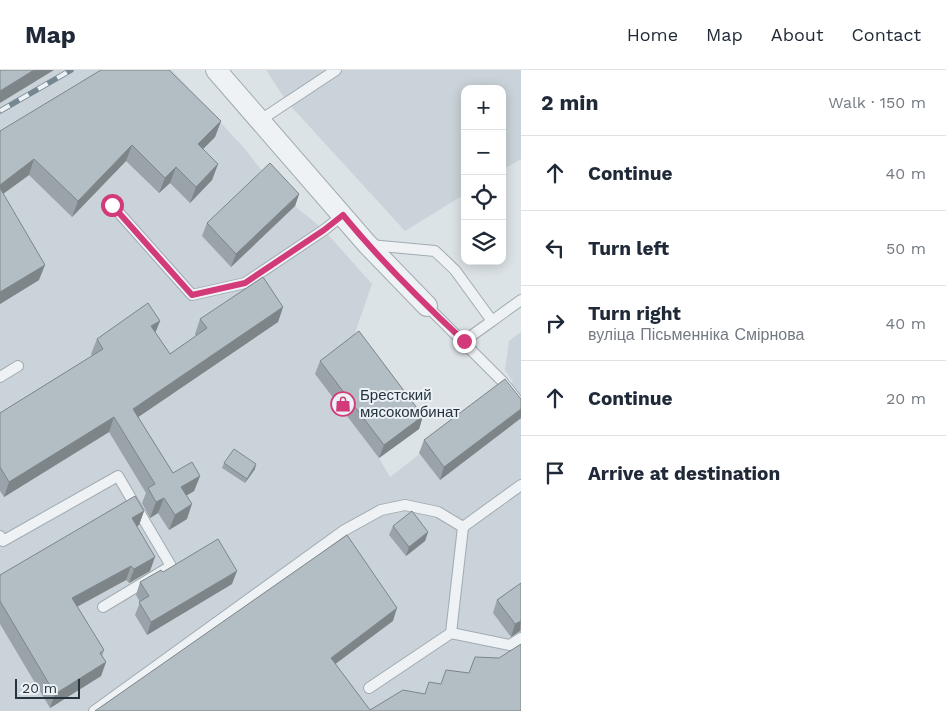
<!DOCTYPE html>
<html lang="en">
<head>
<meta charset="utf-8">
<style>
	:root { --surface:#fff; --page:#f2f2f3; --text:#1f2937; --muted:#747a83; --line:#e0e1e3 }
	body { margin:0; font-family:"Work Sans",sans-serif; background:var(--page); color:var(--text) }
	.controls { position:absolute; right:15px; top:15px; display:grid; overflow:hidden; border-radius:10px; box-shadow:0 2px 12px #0003 }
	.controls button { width:45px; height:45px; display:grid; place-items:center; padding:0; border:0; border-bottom:1px solid var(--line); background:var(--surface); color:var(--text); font:25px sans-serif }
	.scale { position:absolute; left:15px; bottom:12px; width:65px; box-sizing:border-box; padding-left:5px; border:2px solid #25343d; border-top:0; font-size:14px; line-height:18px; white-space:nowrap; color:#25343d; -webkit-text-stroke:4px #ebf1f4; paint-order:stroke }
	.stop { position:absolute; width:15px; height:15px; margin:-11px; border:4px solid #d23a79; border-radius:50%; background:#fff }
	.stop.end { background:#d23a79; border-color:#fff; box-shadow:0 1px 5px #0008 }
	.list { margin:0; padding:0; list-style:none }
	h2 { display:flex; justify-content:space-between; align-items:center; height:65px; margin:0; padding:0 20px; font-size:21px }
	h2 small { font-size:16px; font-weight:400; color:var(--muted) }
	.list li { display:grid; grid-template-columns:32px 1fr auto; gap:15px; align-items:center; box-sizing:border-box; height:75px; padding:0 20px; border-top:1px solid var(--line) }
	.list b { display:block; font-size:19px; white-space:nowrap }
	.list p { margin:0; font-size:16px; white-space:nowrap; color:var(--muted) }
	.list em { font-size:16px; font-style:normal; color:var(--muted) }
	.icon { flex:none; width:28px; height:28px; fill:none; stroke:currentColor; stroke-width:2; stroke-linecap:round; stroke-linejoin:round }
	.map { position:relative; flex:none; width:521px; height:641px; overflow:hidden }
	header { display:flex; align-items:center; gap:30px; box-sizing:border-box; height:70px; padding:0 25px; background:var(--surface); border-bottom:1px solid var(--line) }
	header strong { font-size:24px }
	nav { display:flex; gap:28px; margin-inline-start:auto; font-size:18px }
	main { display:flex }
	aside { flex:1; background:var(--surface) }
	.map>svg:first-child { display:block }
	.built { fill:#cad3d9 }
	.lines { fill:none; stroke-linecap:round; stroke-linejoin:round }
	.service-casing { stroke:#a1abb1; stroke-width:12 }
	.minor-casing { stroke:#a1abb1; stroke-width:22 }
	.service { stroke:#eef2f5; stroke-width:10 }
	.minor { stroke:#eef2f5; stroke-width:20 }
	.rail-casing { stroke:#758791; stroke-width:5.5 }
	.rail { stroke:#ebf1f4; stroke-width:4; stroke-dasharray:11; stroke-linecap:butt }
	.wall { fill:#9aa3a9 }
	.shaded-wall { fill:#7d8589 }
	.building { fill:#b3bec4; stroke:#7d8589 }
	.route { stroke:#d23a79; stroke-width:6 }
	.labels { text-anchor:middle; stroke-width:4; stroke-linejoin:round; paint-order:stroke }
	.poi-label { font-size:15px; fill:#25343d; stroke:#ebf1f4; text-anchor:start }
</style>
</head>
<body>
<header>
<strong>Map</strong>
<nav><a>Home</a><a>Map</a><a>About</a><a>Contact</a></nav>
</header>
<main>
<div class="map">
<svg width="521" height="641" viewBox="0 0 521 641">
	<rect width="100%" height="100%" fill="#dce3e7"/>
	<g class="built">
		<path d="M 0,0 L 172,0 L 245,79 L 266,106 L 295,136 L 324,160 L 372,214 L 354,266 L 419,359 L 379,388 L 390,407 L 513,312 L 505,300 L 509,271 L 521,262 L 521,641 L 0,641 Z"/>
		<path d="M 266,0 L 521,0 L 521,89 L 502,100 L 502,19 L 465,19 L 465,124 L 405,161 L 287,32 Z"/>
	</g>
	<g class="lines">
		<g class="service-casing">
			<g id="service">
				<path d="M 259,51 L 336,0"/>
				<path d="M 112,135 L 192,225 L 245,213 L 324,160 L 343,145"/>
				<path d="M 370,175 L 435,181 L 455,200 L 492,251 L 464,271"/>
				<path d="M 427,236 L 503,312 L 521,335"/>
				<path d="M 492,251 L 521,230"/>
				<path d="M 0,307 L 18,296"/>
				<path d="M 0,466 L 3,471 L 118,406 L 171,496 L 103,537"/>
				<path d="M 451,563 L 510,575 L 521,568"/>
				<path d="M 369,618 L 451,563 L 463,457"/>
				<path d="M 94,641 L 343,461 L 381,440 L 405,435 L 438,442 L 463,457 L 521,415"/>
			</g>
		</g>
		<g class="minor-casing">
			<path id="minor" d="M 216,0 L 367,174 L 427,236"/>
		</g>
		<use href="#service" class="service"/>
		<use href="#minor" class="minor"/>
		<g class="rail-casing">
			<path id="rail" d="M 0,41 L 71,0"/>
		</g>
		<use href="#rail" class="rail"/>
	</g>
	<g class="wall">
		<path d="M 221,51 L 215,67 L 203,79 L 218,94 L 212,110 L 190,133 L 170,113 L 159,123 L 126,91 L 72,147 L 29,105 L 3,124 L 39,210 L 0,234 L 0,61 Z"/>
		<path d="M 299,124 L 295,136 L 231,197 L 202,166 L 207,153 Z"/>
		<path d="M 283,237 L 278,252 L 138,347 L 173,403 L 200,406 L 194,421 L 187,425 L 187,449 L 169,460 L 158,443 L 150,448 L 142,433 L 146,423 L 109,362 L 4,427 L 0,421 L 0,343 L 92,286 L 91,284 L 97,269 L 160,251 L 155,262 L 170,284 L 196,266 L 195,264 L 200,249 Z"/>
		<path d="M 320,291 L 423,346 L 419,359 L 379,388 L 315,304 Z"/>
		<path d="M 521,329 L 521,348 L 440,410 L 419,383 L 424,370 Z"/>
		<path d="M 224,393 L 255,399 L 245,413 L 222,398 Z"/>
		<path d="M 144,441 L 139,455 L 137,456 L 150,501 L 129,513 L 126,510 L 77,537 L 104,580 L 102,586 L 106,592 L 101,606 L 50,638 L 0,554 L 0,505 Z"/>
		<path d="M 393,456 L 428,462 L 425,471 L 406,486 L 389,465 Z"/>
		<path d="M 163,502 L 232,514 L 147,565 L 135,545 L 140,532 L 136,525 L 140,512 Z"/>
		<path d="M 521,513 L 521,562 L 520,561 L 511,567 L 493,543 L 497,530 Z"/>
	</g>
	<g class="shaded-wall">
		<path d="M 34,0 L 54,0 L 0,33 L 0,21 Z"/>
		<path d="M 221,51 L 215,67 L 192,90 L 198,74 Z"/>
		<path d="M 132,75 L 126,91 L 72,147 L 78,131 Z"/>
		<path d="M 34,89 L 29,105 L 0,126 L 0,115 Z"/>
		<path d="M 218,94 L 212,110 L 190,133 L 196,117 Z"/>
		<path d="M 176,97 L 170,113 L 159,123 L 165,108 Z"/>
		<path d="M 299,124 L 295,136 L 231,197 L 236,184 Z"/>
		<path d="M 45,195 L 39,210 L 0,234 L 0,222 Z"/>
		<path d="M 283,237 L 278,252 L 128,354 L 133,339 Z"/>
		<path d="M 160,251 L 154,266 L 151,256 Z"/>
		<path d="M 521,339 L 521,348 L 440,410 L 444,397 Z"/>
		<path d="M 423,346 L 419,359 L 379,388 L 384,375 Z"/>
		<path d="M 114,347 L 109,362 L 4,427 L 9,412 Z"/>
		<path d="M 256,394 L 255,399 L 245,413 L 247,409 Z"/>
		<path d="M 200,406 L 194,421 L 176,432 L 181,417 Z"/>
		<path d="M 164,428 L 158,443 L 150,448 L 156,432 Z"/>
		<path d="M 192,434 L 187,449 L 169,460 L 175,445 Z"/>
		<path d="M 144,441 L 139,455 L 127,462 L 132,448 Z"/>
		<path d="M 428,462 L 425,471 L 406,486 L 409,477 Z"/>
		<path d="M 155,487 L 150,501 L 129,513 L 134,499 Z"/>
		<path d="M 131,496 L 126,510 L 67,542 L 72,528 Z"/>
		<path d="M 237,501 L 232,514 L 147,565 L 151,552 Z"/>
		<path d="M 397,538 L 393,551 L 326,601 L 331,588 Z"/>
		<path d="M 521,551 L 520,561 L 511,567 L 515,554 Z"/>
		<path d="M 106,592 L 101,606 L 50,638 L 55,624 Z"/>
	</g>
	<g class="building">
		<path d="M 0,0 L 34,0 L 0,21 Z"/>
		<path d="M 101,0 L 169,0 L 221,51 L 198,74 L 218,94 L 196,117 L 176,97 L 165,108 L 132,75 L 78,131 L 34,89 L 0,115 L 0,61 Z"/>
		<path d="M 270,93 L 299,124 L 236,184 L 207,153 Z"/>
		<path d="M 0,118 L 45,195 L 0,222 Z"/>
		<path d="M 263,207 L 283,237 L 133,339 L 173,403 L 192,392 L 200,406 L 181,417 L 192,434 L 175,445 L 164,428 L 156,432 L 148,418 L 155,414 L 114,347 L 9,412 L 0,397 L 0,343 L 103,279 L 97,269 L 148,233 L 160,251 L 151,256 L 170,284 L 207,258 L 200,249 Z"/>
		<path d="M 359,261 L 423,346 L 384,375 L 320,291 Z"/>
		<path d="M 505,309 L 521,329 L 521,339 L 444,397 L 424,370 Z"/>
		<path d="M 234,379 L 256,394 L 247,409 L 224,393 Z"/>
		<path d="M 135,426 L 144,441 L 132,448 L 155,487 L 134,499 L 131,496 L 72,528 L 104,580 L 100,583 L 106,592 L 55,624 L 0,531 L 0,505 Z"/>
		<path d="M 412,441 L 428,462 L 409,477 L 393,456 Z"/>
		<path d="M 347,465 L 397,538 L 331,588 L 370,640 L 403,620 L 425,624 L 429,612 L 441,614 L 446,600 L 469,603 L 475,587 L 499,588 L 521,574 L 521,641 L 95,641 Z"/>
		<path d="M 218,469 L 237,501 L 151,552 L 139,532 L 149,526 L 140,512 L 161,500 L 163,502 Z"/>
		<path d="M 521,513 L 521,551 L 515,554 L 497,530 Z"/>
	</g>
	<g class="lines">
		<path class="route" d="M 112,135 L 192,225 L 245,213 L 324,160 L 343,145 C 380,190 421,231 464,271"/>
	</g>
	<defs>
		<g id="shop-ring" transform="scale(1.25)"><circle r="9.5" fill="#ebf1f4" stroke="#d23a79" stroke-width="1.5"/><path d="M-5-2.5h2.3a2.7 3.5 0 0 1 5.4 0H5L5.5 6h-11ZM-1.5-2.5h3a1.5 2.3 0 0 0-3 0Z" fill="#d23a79"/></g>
	</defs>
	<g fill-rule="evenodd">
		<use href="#shop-ring" x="343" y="334"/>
	</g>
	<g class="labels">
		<g class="poi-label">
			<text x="360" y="330">Брестский<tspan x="360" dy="17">мясокомбинат</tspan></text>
		</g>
	</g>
</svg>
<div class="controls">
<button>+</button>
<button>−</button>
<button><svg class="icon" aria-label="locate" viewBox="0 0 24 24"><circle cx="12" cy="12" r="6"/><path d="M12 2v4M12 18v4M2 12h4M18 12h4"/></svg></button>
<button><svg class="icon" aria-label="layers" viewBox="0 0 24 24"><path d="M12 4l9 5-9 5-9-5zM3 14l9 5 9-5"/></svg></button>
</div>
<div class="scale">20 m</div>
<div class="stop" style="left:112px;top:135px"></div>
<div class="stop end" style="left:464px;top:271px"></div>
</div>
<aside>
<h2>2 min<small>Walk · 150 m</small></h2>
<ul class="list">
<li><svg class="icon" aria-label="ahead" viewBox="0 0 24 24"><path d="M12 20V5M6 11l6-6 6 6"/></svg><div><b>Continue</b></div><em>40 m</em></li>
<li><svg class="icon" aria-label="left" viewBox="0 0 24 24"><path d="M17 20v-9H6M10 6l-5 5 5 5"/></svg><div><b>Turn left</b></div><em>50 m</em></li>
<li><svg class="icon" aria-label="right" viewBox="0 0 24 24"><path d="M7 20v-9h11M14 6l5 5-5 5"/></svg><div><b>Turn right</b><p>вуліца Пісьменніка Смірнова</p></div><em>40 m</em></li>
<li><svg class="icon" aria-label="ahead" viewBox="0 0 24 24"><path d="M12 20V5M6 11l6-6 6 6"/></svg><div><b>Continue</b></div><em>20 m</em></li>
<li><svg class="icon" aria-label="arrive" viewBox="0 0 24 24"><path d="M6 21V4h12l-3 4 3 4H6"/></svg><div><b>Arrive at destination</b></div></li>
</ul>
</aside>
</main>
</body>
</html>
